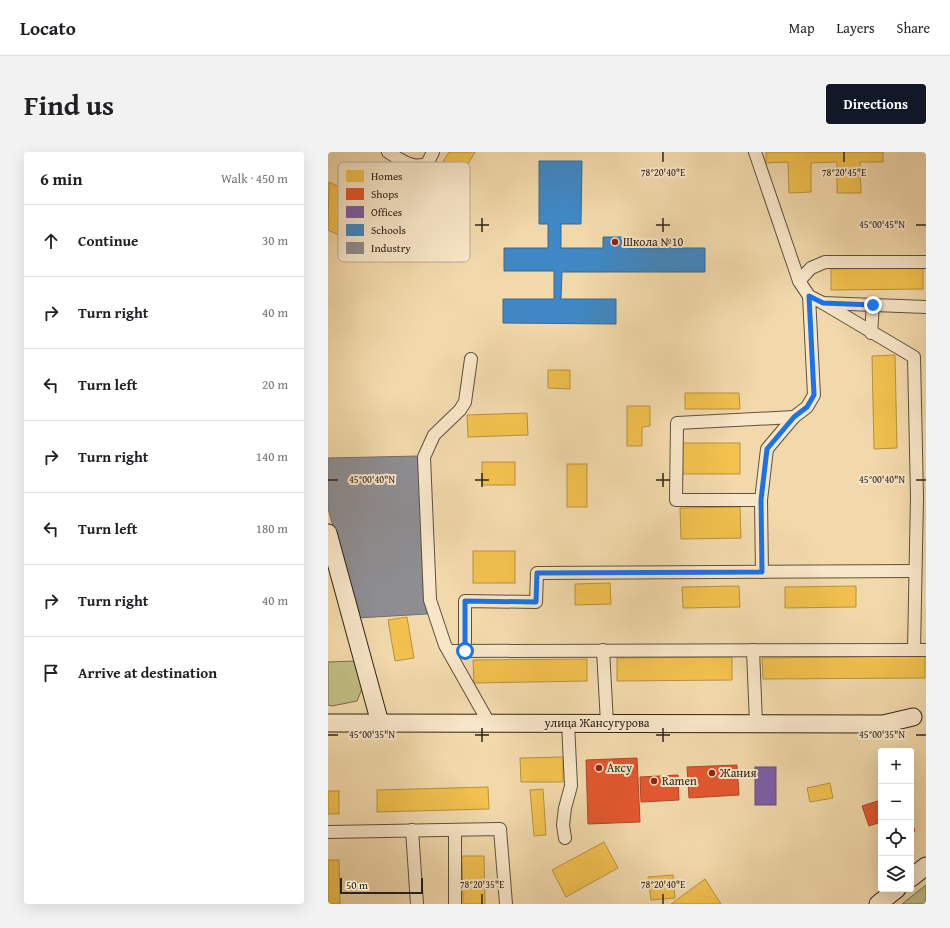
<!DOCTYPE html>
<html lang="en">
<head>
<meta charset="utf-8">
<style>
	:root { --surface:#fff; --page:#f2f2f2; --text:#202124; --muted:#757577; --line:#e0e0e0; --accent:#111827 }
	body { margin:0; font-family:"Gentium Book Plus",serif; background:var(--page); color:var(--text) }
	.controls { position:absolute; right:12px; bottom:12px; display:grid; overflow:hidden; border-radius:4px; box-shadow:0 4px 16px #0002 }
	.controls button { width:36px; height:36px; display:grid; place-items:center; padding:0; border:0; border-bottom:1px solid var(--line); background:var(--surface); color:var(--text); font:20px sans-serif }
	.scale { position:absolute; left:12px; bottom:10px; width:83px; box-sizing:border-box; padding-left:4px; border:2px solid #2d2419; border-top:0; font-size:11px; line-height:14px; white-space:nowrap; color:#2d2419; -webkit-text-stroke:3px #f7e6c8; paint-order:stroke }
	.stop { position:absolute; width:12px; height:12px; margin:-9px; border:3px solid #1a73e8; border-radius:50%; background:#fff }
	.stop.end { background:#1a73e8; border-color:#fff; box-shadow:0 1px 4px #0008 }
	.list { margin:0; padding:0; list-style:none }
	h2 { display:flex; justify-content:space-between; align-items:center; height:52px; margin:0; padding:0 16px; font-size:17px }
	h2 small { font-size:13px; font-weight:400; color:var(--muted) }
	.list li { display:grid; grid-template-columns:26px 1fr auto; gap:12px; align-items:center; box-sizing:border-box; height:72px; padding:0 16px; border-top:1px solid var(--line) }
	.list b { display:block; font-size:15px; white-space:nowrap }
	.list em { font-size:13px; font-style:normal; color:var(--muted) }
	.icon { flex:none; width:22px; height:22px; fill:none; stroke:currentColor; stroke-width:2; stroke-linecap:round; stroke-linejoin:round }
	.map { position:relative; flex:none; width:598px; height:752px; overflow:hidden; border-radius:4px }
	header { display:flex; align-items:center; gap:24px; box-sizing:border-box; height:56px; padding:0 20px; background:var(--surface); border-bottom:1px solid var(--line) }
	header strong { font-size:19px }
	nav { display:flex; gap:22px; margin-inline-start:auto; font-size:14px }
	.intro { display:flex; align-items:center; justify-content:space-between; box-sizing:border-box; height:96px; padding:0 24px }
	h1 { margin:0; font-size:28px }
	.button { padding:10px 18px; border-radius:4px; background:var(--accent); color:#fff; font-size:14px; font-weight:700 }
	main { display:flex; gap:24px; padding:0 24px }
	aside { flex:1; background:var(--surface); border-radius:4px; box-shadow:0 4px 16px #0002 }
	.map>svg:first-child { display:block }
	.green { fill:#c1bd84; stroke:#77704e }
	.homes { fill:#f2c14e; stroke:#b7923e }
	.shops { fill:#e4572e; stroke:#ad4828 }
	.offices { fill:#7b5ea7; stroke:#644d7c }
	.schools { fill:#3f88c5; stroke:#3a6a91 }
	.industry { fill:#8d8d92; stroke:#706e6e }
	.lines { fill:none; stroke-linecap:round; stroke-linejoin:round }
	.minor-casing { stroke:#5e513e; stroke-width:14 }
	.secondary-casing { stroke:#2d2419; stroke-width:19 }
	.minor { stroke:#f7e6c8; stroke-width:12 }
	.secondary { stroke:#f7e6c8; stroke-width:17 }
	.route { stroke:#1a73e8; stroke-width:5 }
	.ticks { fill:none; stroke:#2d2419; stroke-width:1.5 }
	.poi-dot { fill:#8f2418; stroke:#f7e6c8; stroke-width:1.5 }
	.labels { text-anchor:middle; stroke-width:4; stroke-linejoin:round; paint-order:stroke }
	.poi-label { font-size:12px; fill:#2d2419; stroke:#f7e6c8; text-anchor:start }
	.street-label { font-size:12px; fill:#2d2419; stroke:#f7e6c8 }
	.key { fill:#f7e6c8; stroke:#baac94; stroke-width:1 }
	.key-label { font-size:11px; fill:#2d2419 }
	.ticks-label { font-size:10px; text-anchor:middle; fill:#2d2419; stroke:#f7e6c8; stroke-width:4; stroke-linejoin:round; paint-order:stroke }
</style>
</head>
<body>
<header>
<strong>Locato</strong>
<nav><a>Map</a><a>Layers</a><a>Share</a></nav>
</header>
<div class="intro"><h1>Find us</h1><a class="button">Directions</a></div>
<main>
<aside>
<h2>6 min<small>Walk · 450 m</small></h2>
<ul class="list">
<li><svg class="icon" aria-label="ahead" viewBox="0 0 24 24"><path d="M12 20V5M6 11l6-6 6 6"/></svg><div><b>Continue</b></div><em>30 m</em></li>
<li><svg class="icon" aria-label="right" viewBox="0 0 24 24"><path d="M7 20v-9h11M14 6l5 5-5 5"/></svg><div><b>Turn right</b></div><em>40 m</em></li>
<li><svg class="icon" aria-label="left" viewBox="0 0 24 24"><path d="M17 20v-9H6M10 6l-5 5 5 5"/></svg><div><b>Turn left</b></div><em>20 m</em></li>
<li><svg class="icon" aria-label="right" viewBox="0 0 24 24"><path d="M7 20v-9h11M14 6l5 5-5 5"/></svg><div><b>Turn right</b></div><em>140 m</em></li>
<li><svg class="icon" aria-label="left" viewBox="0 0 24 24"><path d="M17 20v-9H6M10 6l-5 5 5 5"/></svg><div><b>Turn left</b></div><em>180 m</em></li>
<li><svg class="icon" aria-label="right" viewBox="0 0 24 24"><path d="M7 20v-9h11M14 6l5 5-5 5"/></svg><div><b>Turn right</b></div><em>40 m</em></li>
<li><svg class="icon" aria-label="arrive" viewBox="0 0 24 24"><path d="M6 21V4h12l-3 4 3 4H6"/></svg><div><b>Arrive at destination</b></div></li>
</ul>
</aside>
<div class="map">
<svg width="598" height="752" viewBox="0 0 598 752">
	<rect width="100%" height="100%" fill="#f2d9ab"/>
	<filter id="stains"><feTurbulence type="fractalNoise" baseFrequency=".005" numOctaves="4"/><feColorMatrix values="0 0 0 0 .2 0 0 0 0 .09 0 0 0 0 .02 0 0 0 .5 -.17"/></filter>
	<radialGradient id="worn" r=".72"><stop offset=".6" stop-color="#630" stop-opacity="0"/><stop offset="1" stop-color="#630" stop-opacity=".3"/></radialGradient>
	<g class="green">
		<path d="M 28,509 L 34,537 L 29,549 L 4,554 L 0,553 L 0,510 Z"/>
		<path d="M 598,733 L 598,752 L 574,752 Z"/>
	</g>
	<g class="homes">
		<path d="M 121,0 L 147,0 L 131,27 L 111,16 Z"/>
		<path d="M 438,0 L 555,0 L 555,10 L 532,10 L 533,41 L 509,41 L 509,10 L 483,11 L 483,40 L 461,41 L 460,10 L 438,11 Z"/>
		<path d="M 1,30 L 46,52 L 28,91 L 0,78 Z"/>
		<path d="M 595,115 L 595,137 L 503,138 L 503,117 Z"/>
		<path d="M 567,203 L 569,296 L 546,297 L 544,204 Z"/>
		<path d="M 220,218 L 242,218 L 242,237 L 220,236 Z"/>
		<path d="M 357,241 L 411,241 L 412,257 L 357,257 Z"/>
		<path d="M 299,254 L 322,254 L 322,274 L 314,275 L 314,294 L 299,294 Z"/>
		<path d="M 199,261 L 200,283 L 140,285 L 139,263 Z"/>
		<path d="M 354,291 L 412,291 L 412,322 L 355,322 Z"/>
		<rect x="154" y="310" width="33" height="23"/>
		<rect x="239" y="312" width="20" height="43"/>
		<path d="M 412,355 L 413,386 L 353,387 L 352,356 Z"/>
		<rect x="145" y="399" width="42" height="32"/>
		<path d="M 282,431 L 283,452 L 247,453 L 247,432 Z"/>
		<path d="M 411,434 L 412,455 L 355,456 L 354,435 Z"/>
		<path d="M 528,434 L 528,455 L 457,456 L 457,435 Z"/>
		<path d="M 79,465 L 86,506 L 67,509 L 60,468 Z"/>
		<path d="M 597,504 L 597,526 L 435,527 L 434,506 Z"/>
		<path d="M 404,505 L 404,528 L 289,529 L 289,506 Z"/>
		<path d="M 259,507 L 259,529 L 146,531 L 145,508 Z"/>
		<path d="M 235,605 L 235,630 L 193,630 L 192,606 Z"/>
		<path d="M 502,631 L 505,646 L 482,650 L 479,636 Z"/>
		<path d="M 160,635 L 161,657 L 49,660 L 49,638 Z"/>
		<path d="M 215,637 L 218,683 L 206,684 L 202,638 Z"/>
		<rect x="0" y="639" width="11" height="23"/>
		<path d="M 276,690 L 290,716 L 238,745 L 224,718 Z"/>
		<path d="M 134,704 L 156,704 L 157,752 L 135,752 Z"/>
		<path d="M 0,708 L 11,708 L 12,752 L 0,752 Z"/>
		<path d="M 345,723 L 347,746 L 323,748 L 320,725 Z"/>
		<path d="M 377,727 L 393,752 L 343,752 Z"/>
	</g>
	<g class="shops">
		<path d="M 309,606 L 312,670 L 260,672 L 258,608 Z"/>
		<path d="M 409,613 L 411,643 L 361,646 L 359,615 Z"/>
		<path d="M 350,623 L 351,648 L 313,650 L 312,625 Z"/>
		<path d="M 553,648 L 553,670 L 541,674 L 534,654 Z"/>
		<path d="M 583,667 L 587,679 L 583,680 Z"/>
	</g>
	<rect class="offices" x="427" y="615" width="21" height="38"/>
	<path class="schools" d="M 211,9 L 254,9 L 253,72 L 233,72 L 233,96 L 275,96 L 275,85 L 298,85 L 298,96 L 377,96 L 377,120 L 234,120 L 233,147 L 288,147 L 288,172 L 175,171 L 175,147 L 226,147 L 226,119 L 176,119 L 176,96 L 220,96 L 220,72 L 211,72 Z"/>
	<path class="industry" d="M 91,304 L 96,445 L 99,462 L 29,466 L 0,356 L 0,306 Z"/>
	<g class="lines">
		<g class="minor-casing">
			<g id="minor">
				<path d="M 60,0 C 73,8 83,17 99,12 L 105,0"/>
				<path d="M 427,0 L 471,129 L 481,144 L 495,151 L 598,155"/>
				<path d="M 471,129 L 483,116 L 497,110 L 598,110"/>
				<path d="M 495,151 L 586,205 L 589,345 L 586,498"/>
				<path d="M 543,181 L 545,153"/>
				<path d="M 143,207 L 137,250 L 132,258 L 106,283 L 96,305 L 102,448 L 117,493 L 161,571"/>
				<path d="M 433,348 L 348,348 L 349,271 L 466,265"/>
				<path d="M 434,420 L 433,348 L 439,297 L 466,265 L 479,255 L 486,243 L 481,144"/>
				<path d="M 275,498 L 279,571"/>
				<path d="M 425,498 L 428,571"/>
				<path d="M 121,499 L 598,498"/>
				<path d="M 137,499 L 137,449 L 208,450 L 209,421 L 587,419"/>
				<path d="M 84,678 L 89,752"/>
				<path d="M 127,678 L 127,752"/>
				<path d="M 0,680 L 172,677 L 178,752"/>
				<path d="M 237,686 L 235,673 L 237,656 L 243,634 L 240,571"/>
			</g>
		</g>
		<g class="secondary-casing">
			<g id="secondary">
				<path d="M 0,381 L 52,571"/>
				<path d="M 0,571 L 555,572 L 585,565"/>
				<path d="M 583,726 L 598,714"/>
				<path d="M 550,752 L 569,737"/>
			</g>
		</g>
		<use href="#minor" class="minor"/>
		<use href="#secondary" class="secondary"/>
	</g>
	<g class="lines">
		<path class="route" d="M 137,499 L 137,449 L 208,450 L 209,421 L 434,420 L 433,348 L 439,297 L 466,265 L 479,255 L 486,243 L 481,144 L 495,151 L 545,153"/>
	</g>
	<path class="ticks" d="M 335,0 L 335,10M 516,0 L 516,10M 154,66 L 154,80M 335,66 L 335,80M 147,73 L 161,73M 328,73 L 342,73M 588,73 L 598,73M 154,321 L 154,335M 335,321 L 335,335M 0,328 L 10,328M 147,328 L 161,328M 328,328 L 342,328M 588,328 L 598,328M 154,576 L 154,590M 335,576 L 335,590M 0,583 L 10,583M 147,583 L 161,583M 328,583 L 342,583M 588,583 L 598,583M 154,742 L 154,752M 335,742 L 335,752"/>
	<g class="poi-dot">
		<circle cx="287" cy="90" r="4"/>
		<circle cx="271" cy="616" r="4"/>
		<circle cx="384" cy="621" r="4"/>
		<circle cx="326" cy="629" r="4"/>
	</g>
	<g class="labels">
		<g class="poi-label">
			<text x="295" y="94">Школа №10</text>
			<text x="279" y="620">Аксу</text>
			<text x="392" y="625">Жания</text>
			<text x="334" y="633">Ramen</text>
		</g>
		<g class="street-label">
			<text x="269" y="575">улица Жансугурова</text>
		</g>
	</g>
	<rect x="10" y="10" width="132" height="100" rx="6" class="key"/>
	<rect x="18" y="18" width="18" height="12" fill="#f2c14e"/>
	<rect x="18" y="36" width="18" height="12" fill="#e4572e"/>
	<rect x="18" y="54" width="18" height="12" fill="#7b5ea7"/>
	<rect x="18" y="72" width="18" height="12" fill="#3f88c5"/>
	<rect x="18" y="90" width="18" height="12" fill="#8d8d92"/>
	<g class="key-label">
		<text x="43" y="28">Homes</text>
		<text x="43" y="46">Shops</text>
		<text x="43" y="64">Offices</text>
		<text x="43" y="82">Schools</text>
		<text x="43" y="100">Industry</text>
	</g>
	<g class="ticks-label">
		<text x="335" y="24">78°20'40"E</text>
		<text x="516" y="24">78°20'45"E</text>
		<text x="554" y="76">45°00'45"N</text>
		<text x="44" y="331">45°00'40"N</text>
		<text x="554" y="331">45°00'40"N</text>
		<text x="44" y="586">45°00'35"N</text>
		<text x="554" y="586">45°00'35"N</text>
		<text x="154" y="736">78°20'35"E</text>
		<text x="335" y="736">78°20'40"E</text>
	</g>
	<rect width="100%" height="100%" filter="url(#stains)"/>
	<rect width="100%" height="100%" fill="url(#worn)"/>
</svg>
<div class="controls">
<button>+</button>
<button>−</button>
<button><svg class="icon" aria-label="locate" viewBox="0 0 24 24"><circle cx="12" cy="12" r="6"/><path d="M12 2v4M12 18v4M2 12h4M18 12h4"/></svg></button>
<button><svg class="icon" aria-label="layers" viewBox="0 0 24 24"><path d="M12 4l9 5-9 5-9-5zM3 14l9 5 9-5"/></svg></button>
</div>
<div class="scale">50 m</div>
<div class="stop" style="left:137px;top:499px"></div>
<div class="stop end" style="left:545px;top:153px"></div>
</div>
</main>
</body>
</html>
